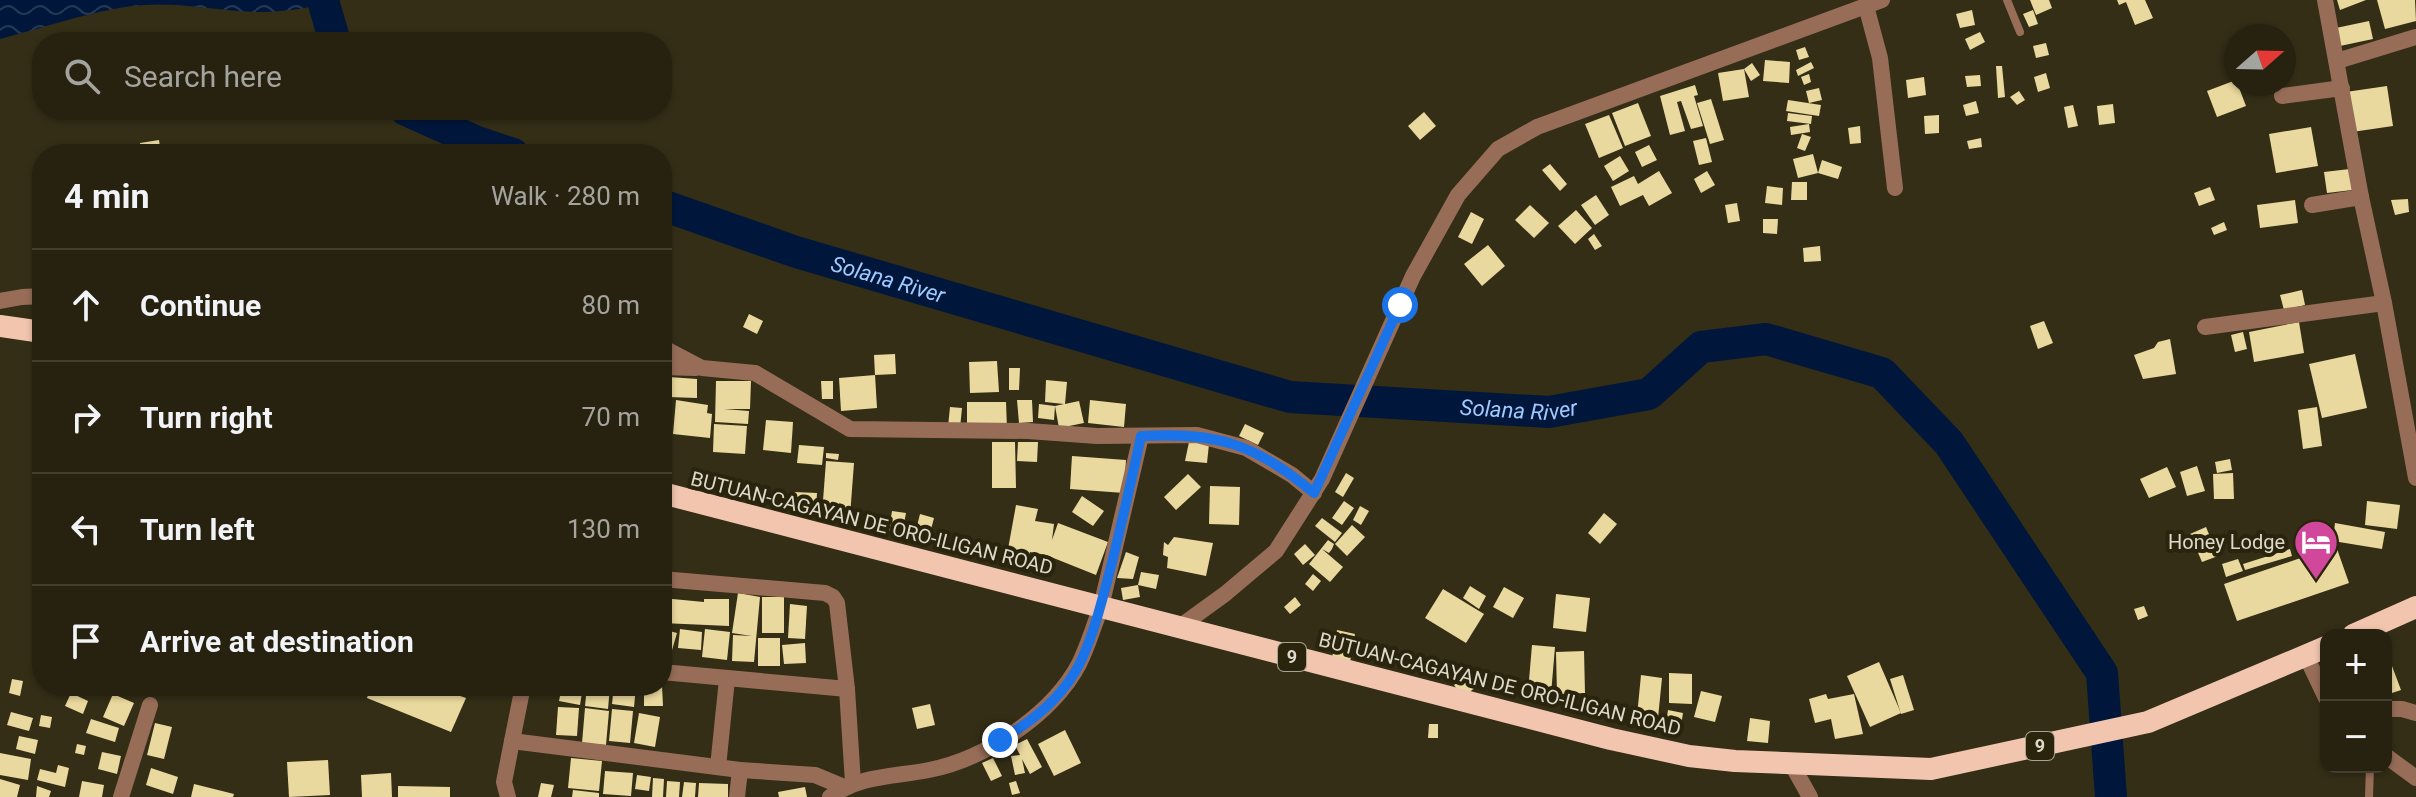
<!DOCTYPE html>
<html lang="en">
<head>
<meta charset="utf-8">
<style>
	:root { --surface:#272210; --page:#332f1e; --text:#f1f3f6; --muted:#a4a49f; --line:#433f30 }
	body { margin:0; font-family:Roboto,sans-serif; background:var(--page); color:var(--text) }
	.controls { position:absolute; right:24px; bottom:24px; display:grid; overflow:hidden; border-radius:16px; box-shadow:0 2px 6px #0004 }
	.controls button { width:72px; height:72px; display:grid; place-items:center; padding:0; border:0; border-bottom:2px solid var(--line); background:var(--surface); color:var(--text); font:40px sans-serif }
	.compass { position:absolute; left:2224px; top:24px; width:72px; height:72px; border-radius:50%; background:var(--surface); box-shadow:0 2px 6px #0004; rotate:70deg }
	.stop { position:absolute; width:24px; height:24px; margin:-18px; border:6px solid #1a73e8; border-radius:50%; background:#fff }
	.stop.end { background:#1a73e8; border-color:#fff; box-shadow:0 2px 8px #0008 }
	.list { margin:0; padding:0; list-style:none }
	h2 { display:flex; justify-content:space-between; align-items:center; height:104px; margin:0; padding:0 32px; font-size:34px }
	h2 small { font-size:26px; font-weight:400; color:var(--muted) }
	.list li { display:grid; grid-template-columns:52px 1fr auto; gap:24px; align-items:center; box-sizing:border-box; height:112px; padding:0 32px; border-top:2px solid var(--line) }
	.list b { display:block; font-size:30px; white-space:nowrap }
	.list em { font-size:26px; font-style:normal; color:var(--muted) }
	.icon { flex:none; width:44px; height:44px; fill:none; stroke:currentColor; stroke-width:2; stroke-linecap:round; stroke-linejoin:round }
	.map { position:relative; flex:none; width:2416px; height:797px; overflow:hidden }
	.search { position:absolute; background:var(--surface); box-shadow:0 2px 6px #0004; left:32px; top:32px; width:640px; height:88px; display:flex; align-items:center; gap:20px; box-sizing:border-box; padding:0 28px; border-radius:32px; color:var(--muted); font-size:30px }
	.panel { position:absolute; background:var(--surface); box-shadow:0 2px 6px #0004; left:32px; top:144px; width:640px; height:552px; border-radius:32px }
	.map>svg:first-child { display:block }
	.water { fill:url(#water-waves) }
	.lines { fill:none; stroke-linecap:round; stroke-linejoin:round }
	.river { stroke:#00173b; stroke-width:32 }
	.building { fill:#ead99e }
	.service { stroke:#976d58; stroke-width:8 }
	.minor { stroke:#976d58; stroke-width:16 }
	.tertiary { stroke:#976d58; stroke-width:16 }
	.trunk { stroke:#f2c6ae; stroke-width:22 }
	.route { stroke:#1a73e8; stroke-width:10 }
	.labels { text-anchor:middle; stroke-width:8; stroke-linejoin:round; paint-order:stroke }
	.shield { fill:#2a240c; stroke:#a7a392; stroke-width:2 }
	.shield-label { font-size:18px; font-weight:bold; fill:#ddd9cb }
	.street-label { font-size:20px; fill:#ddd9cb; stroke:#2a240c }
	.poi-label { font-size:20px; fill:#ddd9cb; stroke:#2a240c; text-anchor:end }
	.water-label { font-size:22px; font-style:italic; fill:#a0c9ff; stroke:#2a240c }
</style>
</head>
<body>
<div class="map">
<svg width="2416" height="797" viewBox="0 0 2416 797">
	<defs>
		<pattern id="water-waves" width="16" height="10" patternUnits="userSpaceOnUse" patternTransform="scale(2)"><rect width="16" height="10" fill="#00173b"/><path d="M0 5q4-4 8 0t8 0" fill="none" stroke="#253856"/></pattern>
	</defs>
	<rect width="100%" height="100%" fill="#342e16"/>
	<path class="water" d="M 0,0 L 340,0 C 315,7 287,12 261,12 C 222,12 183,2 144,5 C 100,8 43,28 0,39 Z"/>
	<g class="lines">
		<g class="river">
			<path d="M 324,4 L 335,42"/>
			<path d="M 406,110 L 477,142 L 513,154"/>
			<path id="s1" d="M 662,205 L 796,252 L 1290,397 L 1549,412 L 1649,394 L 1701,347 L 1766,339 L 1882,373 L 1949,443 L 2102,673 L 2111,797"/>
		</g>
	</g>
	<g class="building">
		<path d="M 2030,0 L 2049,0 L 2052,8 L 2036,15 Z"/>
		<path d="M 2117,0 L 2145,0 L 2153,18 L 2135,25 L 2126,2 L 2119,5 Z"/>
		<path d="M 2337,0 L 2366,0 L 2340,10 Z"/>
		<path d="M 2377,0 L 2415,0 L 2416,21 L 2385,29 Z"/>
		<path d="M 1972,10 L 1975,25 L 1960,28 L 1956,14 Z"/>
		<path d="M 2033,10 L 2038,24 L 2029,27 L 2023,14 Z"/>
		<path d="M 2369,21 L 2373,39 L 2340,46 L 2336,28 Z"/>
		<path d="M 1980,32 L 1985,42 L 1970,50 L 1965,39 Z"/>
		<path d="M 2046,43 L 2049,55 L 2036,58 L 2033,46 Z"/>
		<path d="M 1805,47 L 1809,57 L 1799,60 L 1796,50 Z"/>
		<path d="M 1765,60 L 1790,62 L 1789,83 L 1763,81 Z"/>
		<path d="M 1811,62 L 1814,68 L 1798,76 L 1796,70 Z"/>
		<path d="M 1752,63 L 1760,75 L 1751,81 L 1744,69 L 1749,97 L 1723,101 L 1718,73 L 1744,69 Z"/>
		<path d="M 1996,66 L 2002,66 L 2005,97 L 1998,98 Z"/>
		<path d="M 2046,73 L 2050,88 L 2038,92 L 2034,77 Z"/>
		<path d="M 1809,74 L 1811,82 L 1804,85 L 1801,77 Z"/>
		<path d="M 1980,75 L 1981,86 L 1967,87 L 1965,76 Z"/>
		<path d="M 1924,77 L 1926,95 L 1908,98 L 1906,80 Z"/>
		<path d="M 2236,80 L 2246,106 L 2217,117 L 2207,91 Z"/>
		<path d="M 1695,85 L 1698,95 L 1694,96 L 1703,126 L 1691,129 L 1681,101 L 1677,102 L 1685,131 L 1670,135 L 1660,96 Z"/>
		<path d="M 2387,86 L 2393,126 L 2352,132 L 2346,92 Z"/>
		<path d="M 1819,88 L 1822,100 L 1809,103 L 1806,91 Z"/>
		<path d="M 2019,91 L 2025,100 L 2017,105 L 2010,97 Z"/>
		<path d="M 1711,99 L 1724,140 L 1710,144 L 1697,103 Z"/>
		<path d="M 1788,100 L 1821,105 L 1819,116 L 1786,111 Z"/>
		<path d="M 1976,101 L 1979,113 L 1966,116 L 1963,105 Z"/>
		<path d="M 1638,103 L 1651,136 L 1625,146 L 1612,113 Z"/>
		<path d="M 2113,104 L 2115,123 L 2099,125 L 2097,106 Z"/>
		<path d="M 2073,105 L 2078,126 L 2068,128 L 2064,107 Z"/>
		<path d="M 1424,112 L 1436,126 L 1420,140 L 1408,126 Z"/>
		<path d="M 1788,113 L 1812,116 L 1811,124 L 1787,121 Z"/>
		<path d="M 1609,115 L 1623,148 L 1599,158 L 1585,124 Z"/>
		<path d="M 1939,115 L 1939,133 L 1925,134 L 1924,116 Z"/>
		<path d="M 1809,124 L 1810,132 L 1791,135 L 1790,127 Z"/>
		<path d="M 1860,126 L 1861,143 L 1850,144 L 1848,128 Z"/>
		<path d="M 2311,127 L 2318,166 L 2276,173 L 2269,134 Z"/>
		<path d="M 1802,134 L 1811,137 L 1805,151 L 1797,148 Z"/>
		<path d="M 1706,138 L 1712,162 L 1699,165 L 1693,141 Z"/>
		<path d="M 1981,138 L 1982,147 L 1969,149 L 1967,141 Z"/>
		<path d="M 159,140 L 161,154 L 141,154 L 140,143 Z"/>
		<path d="M 1649,145 L 1657,160 L 1642,167 L 1635,152 Z"/>
		<path d="M 1813,154 L 1818,173 L 1798,178 L 1793,159 Z"/>
		<path d="M 1620,156 L 1629,171 L 1613,181 L 1604,166 Z"/>
		<path d="M 1822,160 L 1842,167 L 1838,179 L 1818,173 Z"/>
		<path d="M 1550,164 L 1567,184 L 1560,191 L 1542,170 Z"/>
		<path d="M 2350,169 L 2352,190 L 2327,193 L 2324,172 Z"/>
		<path d="M 1659,171 L 1672,193 L 1649,206 L 1643,195 L 1620,206 L 1611,187 L 1634,176 L 1638,184 Z"/>
		<path d="M 1707,171 L 1715,185 L 1701,193 L 1694,179 Z"/>
		<path d="M 1792,182 L 1807,182 L 1807,200 L 1791,200 Z"/>
		<path d="M 1767,186 L 1783,188 L 1782,205 L 1765,203 Z"/>
		<path d="M 2210,187 L 2215,200 L 2199,206 L 2194,193 Z"/>
		<path d="M 1596,195 L 1609,215 L 1595,225 L 1581,205 Z"/>
		<path d="M 2408,199 L 2409,212 L 2395,215 L 2391,200 Z"/>
		<path d="M 2295,200 L 2298,223 L 2260,228 L 2257,205 Z"/>
		<path d="M 1737,203 L 1740,221 L 1728,223 L 1725,205 Z"/>
		<path d="M 1530,205 L 1549,223 L 1534,238 L 1515,220 Z"/>
		<path d="M 1576,210 L 1592,228 L 1575,244 L 1558,226 Z"/>
		<path d="M 1471,212 L 1484,219 L 1472,244 L 1458,237 Z"/>
		<path d="M 1763,219 L 1778,219 L 1777,234 L 1763,233 Z"/>
		<path d="M 2224,222 L 2227,230 L 2214,235 L 2211,228 Z"/>
		<path d="M 1594,234 L 1602,246 L 1595,250 L 1588,239 Z"/>
		<path d="M 1488,245 L 1505,266 L 1482,286 L 1464,264 Z"/>
		<path d="M 1820,246 L 1821,261 L 1804,262 L 1803,248 Z"/>
		<path d="M 2302,290 L 2305,305 L 2284,310 L 2280,295 Z"/>
		<path d="M 749,314 L 763,321 L 757,334 L 743,327 Z"/>
		<path d="M 2044,321 L 2053,343 L 2038,349 L 2030,326 Z"/>
		<path d="M 2299,322 L 2304,353 L 2254,362 L 2249,332 Z"/>
		<path d="M 2243,332 L 2247,349 L 2235,352 L 2231,335 Z"/>
		<path d="M 2170,339 L 2176,374 L 2143,379 L 2134,355 L 2154,348 L 2158,342 Z"/>
		<path d="M 895,354 L 896,374 L 875,375 L 874,355 Z"/>
		<path d="M 2355,354 L 2367,408 L 2322,418 L 2309,364 Z"/>
		<path d="M 997,361 L 999,392 L 970,393 L 969,362 Z"/>
		<path d="M 1009,368 L 1020,368 L 1019,390 L 1009,390 Z"/>
		<path d="M 875,375 L 877,408 L 841,411 L 839,378 Z"/>
		<path d="M 669,377 L 697,379 L 697,398 L 668,397 Z"/>
		<path d="M 1046,380 L 1067,382 L 1065,404 L 1079,401 L 1084,423 L 1059,428 L 1055,406 L 1054,420 L 1038,418 L 1039,404 L 1055,406 L 1064,404 L 1045,402 Z"/>
		<path d="M 716,381 L 751,381 L 750,409 L 724,409 L 749,411 L 748,424 L 715,422 Z"/>
		<path d="M 821,381 L 833,381 L 833,399 L 822,399 Z"/>
		<path d="M 676,400 L 708,405 L 707,413 L 712,414 L 710,438 L 673,434 Z"/>
		<path d="M 1017,400 L 1032,400 L 1033,422 L 1019,423 Z"/>
		<path d="M 1090,400 L 1126,404 L 1124,427 L 1088,423 Z"/>
		<path d="M 967,402 L 1006,402 L 1007,429 L 967,429 Z"/>
		<path d="M 950,407 L 962,408 L 960,428 L 948,427 Z"/>
		<path d="M 2317,407 L 2322,446 L 2303,449 L 2298,410 Z"/>
		<path d="M 766,420 L 793,422 L 791,453 L 763,450 Z"/>
		<path d="M 714,424 L 747,426 L 745,454 L 713,452 Z"/>
		<path d="M 1245,424 L 1264,433 L 1258,445 L 1239,436 Z"/>
		<path d="M 992,442 L 1015,442 L 1016,488 L 992,488 Z"/>
		<path d="M 1018,442 L 1038,442 L 1037,462 L 1017,461 Z"/>
		<path d="M 1189,442 L 1209,444 L 1207,463 L 1185,461 Z"/>
		<path d="M 799,445 L 824,447 L 822,465 L 797,463 Z"/>
		<path d="M 826,453 L 839,454 L 838,460 L 826,458 Z"/>
		<path d="M 1072,456 L 1126,460 L 1124,493 L 1070,489 Z"/>
		<path d="M 2230,459 L 2232,470 L 2217,473 L 2215,462 Z"/>
		<path d="M 826,461 L 854,463 L 850,516 L 822,514 Z"/>
		<path d="M 2197,466 L 2205,491 L 2187,496 L 2180,472 Z"/>
		<path d="M 2167,467 L 2176,487 L 2149,498 L 2140,479 Z"/>
		<path d="M 1346,473 L 1354,478 L 1343,497 L 1335,492 Z"/>
		<path d="M 2233,473 L 2234,499 L 2214,499 L 2213,474 Z"/>
		<path d="M 1188,474 L 1201,487 L 1176,510 L 1164,497 Z"/>
		<path d="M 1210,486 L 1240,487 L 1239,525 L 1209,524 Z"/>
		<path d="M 794,492 L 817,493 L 816,510 L 793,509 Z"/>
		<path d="M 1082,496 L 1104,511 L 1093,526 L 1072,512 Z"/>
		<path d="M 1344,501 L 1354,508 L 1342,525 L 1332,518 Z"/>
		<path d="M 2367,501 L 2400,505 L 2397,529 L 2365,525 Z"/>
		<path d="M 1016,505 L 1038,509 L 1035,521 L 1054,524 L 1052,540 L 1058,523 L 1108,542 L 1096,575 L 1046,555 L 1030,552 L 1028,564 L 1006,560 Z"/>
		<path d="M 1360,506 L 1369,511 L 1361,525 L 1353,520 Z"/>
		<path d="M 892,511 L 906,513 L 902,534 L 889,531 Z"/>
		<path d="M 1604,513 L 1617,524 L 1600,544 L 1588,533 Z"/>
		<path d="M 920,514 L 934,518 L 929,537 L 915,534 Z"/>
		<path d="M 1322,518 L 1342,533 L 1335,542 L 1315,526 Z"/>
		<path d="M 2335,523 L 2385,532 L 2382,549 L 2333,541 Z"/>
		<path d="M 1352,525 L 1365,537 L 1347,556 L 1335,544 Z"/>
		<path d="M 2206,527 L 2218,556 L 2202,562 L 2190,534 Z"/>
		<path d="M 1174,537 L 1213,543 L 1206,576 L 1167,568 L 1168,557 L 1163,555 L 1164,542 L 1168,545 Z"/>
		<path d="M 1328,540 L 1334,544 L 1332,549 L 1329,553 L 1322,549 L 1343,567 L 1330,582 L 1309,564 Z"/>
		<path d="M 1305,544 L 1315,555 L 1303,565 L 1294,554 Z"/>
		<path d="M 2336,546 L 2349,583 L 2237,621 L 2224,584 Z"/>
		<path d="M 2290,549 L 2292,556 L 2245,570 L 2243,564 Z"/>
		<path d="M 1126,552 L 1139,557 L 1133,579 L 1117,578 Z"/>
		<path d="M 2238,559 L 2243,571 L 2226,577 L 2222,564 Z"/>
		<path d="M 1141,572 L 1159,575 L 1156,589 L 1138,585 Z"/>
		<path d="M 1313,574 L 1321,581 L 1313,591 L 1305,584 Z"/>
		<path d="M 1138,585 L 1140,597 L 1123,600 L 1121,588 Z"/>
		<path d="M 1470,586 L 1486,596 L 1479,609 L 1463,598 Z"/>
		<path d="M 1504,587 L 1524,598 L 1513,618 L 1493,607 Z"/>
		<path d="M 1443,589 L 1484,614 L 1466,643 L 1425,618 Z"/>
		<path d="M 738,593 L 760,597 L 754,662 L 732,661 L 733,635 L 752,636 L 732,633 Z"/>
		<path d="M 1556,594 L 1590,598 L 1586,632 L 1553,628 Z"/>
		<rect x="762" y="597" width="22" height="36"/>
		<path d="M 1295,597 L 1301,605 L 1290,614 L 1284,607 Z"/>
		<path d="M 662,598 L 704,602 L 704,599 L 729,599 L 729,626 L 662,623 Z"/>
		<path d="M 790,604 L 807,606 L 805,639 L 788,638 Z"/>
		<path d="M 2144,606 L 2148,616 L 2138,620 L 2134,609 Z"/>
		<path d="M 662,629 L 677,633 L 670,657 L 662,655 Z"/>
		<path d="M 680,629 L 702,632 L 701,650 L 678,648 Z"/>
		<path d="M 705,629 L 730,632 L 727,660 L 702,657 Z"/>
		<path d="M 1337,630 L 1355,634 L 1350,662 L 1332,658 Z"/>
		<rect x="758" y="638" width="22" height="28"/>
		<path d="M 805,643 L 806,663 L 784,664 L 782,645 Z"/>
		<path d="M 1532,645 L 1555,647 L 1551,694 L 1528,692 Z"/>
		<path d="M 2386,650 L 2401,690 L 2386,695 Z"/>
		<path d="M 35,651 L 42,652 L 42,660 L 33,659 Z"/>
		<path d="M 1584,651 L 1585,693 L 1557,694 L 1556,652 Z"/>
		<path d="M 1879,662 L 1901,713 L 1870,727 L 1847,676 Z"/>
		<path d="M 1420,664 L 1435,665 L 1435,675 L 1420,674 Z"/>
		<path d="M 1471,673 L 1480,684 L 1463,697 L 1454,685 Z"/>
		<path d="M 1669,673 L 1692,674 L 1692,704 L 1669,703 Z"/>
		<path d="M 1641,675 L 1662,678 L 1658,718 L 1637,716 Z"/>
		<path d="M 1903,675 L 1914,710 L 1901,714 L 1890,679 Z"/>
		<path d="M 12,679 L 23,681 L 20,696 L 9,693 Z"/>
		<path d="M 48,686 L 66,686 L 63,693 Z"/>
		<path d="M 69,686 L 100,686 L 97,696 Z"/>
		<path d="M 325,686 L 356,686 L 353,696 Z"/>
		<path d="M 371,686 L 431,686 L 466,698 L 451,732 L 367,698 Z"/>
		<path d="M 562,686 L 583,686 L 580,705 L 559,701 Z"/>
		<path d="M 587,686 L 610,686 L 608,709 L 585,706 Z"/>
		<path d="M 614,686 L 636,686 L 634,707 L 612,704 Z"/>
		<path d="M 644,686 L 662,686 L 663,706 L 644,706 Z"/>
		<path d="M 1701,691 L 1722,696 L 1715,722 L 1694,717 Z"/>
		<path d="M 71,693 L 88,701 L 83,714 L 65,706 Z"/>
		<path d="M 113,694 L 134,703 L 124,726 L 103,717 Z"/>
		<path d="M 1826,694 L 1828,699 L 1854,694 L 1863,734 L 1835,739 L 1831,719 L 1815,723 L 1809,699 Z"/>
		<path d="M 930,704 L 935,725 L 917,729 L 912,708 Z"/>
		<path d="M 558,707 L 579,708 L 577,736 L 556,735 Z"/>
		<path d="M 585,708 L 609,711 L 606,745 L 582,743 Z"/>
		<path d="M 612,709 L 633,711 L 630,743 L 609,741 Z"/>
		<path d="M 1668,710 L 1683,713 L 1681,725 L 1666,723 Z"/>
		<path d="M 11,712 L 33,718 L 29,731 L 7,725 Z"/>
		<path d="M 639,713 L 660,717 L 655,747 L 634,743 Z"/>
		<path d="M 41,715 L 52,717 L 50,728 L 39,726 Z"/>
		<path d="M 1750,718 L 1770,721 L 1768,743 L 1747,741 Z"/>
		<path d="M 91,719 L 119,728 L 115,742 L 86,733 Z"/>
		<path d="M 155,723 L 172,727 L 164,759 L 147,755 Z"/>
		<path d="M 1429,724 L 1438,724 L 1438,738 L 1428,738 Z"/>
		<path d="M 1065,730 L 1081,763 L 1054,776 L 1038,744 Z"/>
		<path d="M 19,736 L 38,740 L 35,754 L 16,749 Z"/>
		<path d="M 1027,739 L 1042,767 L 1030,774 L 1022,759 L 1025,773 L 1015,775 L 1011,756 L 1020,755 L 1015,745 Z"/>
		<path d="M 77,744 L 86,746 L 84,755 L 75,753 Z"/>
		<path d="M 102,752 L 121,756 L 117,774 L 98,769 Z"/>
		<path d="M 0,753 L 31,759 L 28,780 L 0,775 Z"/>
		<path d="M 571,758 L 602,761 L 599,791 L 568,788 Z"/>
		<path d="M 993,758 L 1002,776 L 991,781 L 982,763 Z"/>
		<path d="M 328,760 L 330,795 L 289,797 L 287,762 Z"/>
		<path d="M 58,765 L 69,768 L 65,787 L 37,780 L 40,769 L 56,773 Z"/>
		<path d="M 151,768 L 178,777 L 173,794 L 146,785 Z"/>
		<path d="M 605,771 L 633,773 L 631,796 L 603,794 Z"/>
		<path d="M 391,773 L 392,797 L 362,797 L 361,775 Z"/>
		<path d="M 637,775 L 651,777 L 649,791 L 635,789 Z"/>
		<path d="M 653,778 L 664,779 L 663,797 L 652,797 Z"/>
		<path d="M 0,779 L 20,785 L 17,797 L 0,797 Z"/>
		<path d="M 82,781 L 104,785 L 102,797 L 79,797 Z"/>
		<path d="M 667,781 L 680,782 L 679,797 L 666,797 Z"/>
		<path d="M 1016,781 L 1020,793 L 1012,795 L 1009,783 Z"/>
		<path d="M 684,782 L 696,783 L 695,797 L 682,797 Z"/>
		<path d="M 541,783 L 554,785 L 551,797 L 538,797 Z"/>
		<path d="M 699,783 L 728,784 L 728,797 L 698,797 Z"/>
		<path d="M 194,784 L 234,794 L 233,797 L 191,797 Z"/>
		<path d="M 37,786 L 51,791 L 49,797 L 36,797 Z"/>
		<path d="M 398,786 L 450,787 L 450,797 L 398,797 Z"/>
		<path d="M 805,787 L 807,797 L 779,797 L 778,792 Z"/>
		<path d="M 573,790 L 599,793 L 599,797 L 572,797 Z"/>
	</g>
	<g class="lines">
		<g class="service">
			<path d="M 2007,0 L 2020,32"/>
			<path d="M 2369,797 L 2370,767"/>
		</g>
		<g class="minor">
			<path d="M 2325,0 L 2361,197 L 2384,303 L 2416,478"/>
			<path d="M 1866,6 L 1880,58 L 1895,188"/>
			<path d="M 2337,61 L 2416,37"/>
			<path d="M 2282,96 L 2342,88"/>
			<path d="M 2312,205 L 2361,197"/>
			<path d="M 0,301 L 22,297 L 42,296"/>
			<path d="M 2205,327 L 2384,303"/>
			<path d="M 662,347 L 702,368 L 755,373 L 850,429 L 1028,431 L 1097,436 L 1197,435 L 1246,448 L 1292,475 L 1314,493"/>
			<path d="M 662,367 L 696,368"/>
			<path d="M 662,579 L 825,593 L 833,597 L 837,603 L 847,689 L 853,783"/>
			<path d="M 1101,607 L 1141,436"/>
			<path d="M 2306,656 L 2326,698"/>
			<path d="M 662,672 L 847,689"/>
			<path d="M 523,686 L 512,741 L 740,770 L 815,775 L 844,787"/>
			<path d="M 2386,709 L 2402,709 L 2416,713"/>
			<path d="M 2386,756 L 2416,778"/>
			<path d="M 1791,763 L 1810,797"/>
			<path d="M 718,767 L 727,679"/>
			<path d="M 121,797 L 150,705"/>
			<path d="M 508,797 L 504,782 L 512,741"/>
			<path d="M 737,797 L 740,770"/>
		</g>
		<g class="tertiary">
			<path d="M 1178,628 L 1225,594 L 1276,551 L 1322,479 L 1413,276 L 1458,195 L 1498,149 L 1537,127 L 1882,0"/>
			<path d="M 830,797 C 860,775 894,777 929,770 C 985,759 1052,715 1079,664 C 1088,646 1094,625 1101,607"/>
		</g>
		<g class="trunk">
			<path d="M 0,326 L 42,332"/>
			<path d="M 662,493 L 1611,739 L 1689,756 L 1735,761 L 1931,769 L 2148,722 L 2326,647"/>
			<path d="M 2353,635 L 2416,607"/>
		</g>
	</g>
	<g class="lines">
		<path class="route" d="M 1000,740 C 1032,722 1063,697 1080,663 C 1095,632 1103,596 1112,563 C 1122,521 1132,479 1141,436 C 1219,432 1254,444 1314,493 L 1400,305"/>
	</g>
	<defs>
		<g id="hotel-pin" transform="scale(2.3)"><path d="M0 17L-7.5 6A9.5 9.5 0 1 1 7.5 6Z" fill="#d1479c" stroke="#2a240c"/><path d="M-6-4.5h1.5V1H6V5H4.5V3h-9V5H-6ZM-4 0a1.8 1.8 0 1 1 3.6 0ZM.5 0V-2.5h3Q6-2.5 6 0Z" fill="#fff"/></g>
	</defs>
	<g fill-rule="evenodd">
		<use href="#hotel-pin" x="2316" y="542"/>
	</g>
	<g class="labels">
		<g class="shield">
			<rect x="1278" y="643" width="28" height="28" rx="6"/>
			<rect x="2026" y="732" width="28" height="28" rx="6"/>
		</g>
		<g class="shield-label">
			<text x="1292" y="663">9</text>
			<text x="2040" y="752">9</text>
		</g>
		<g class="street-label">
			<text transform="translate(872 523) rotate(14)" y="7">BUTUAN-CAGAYAN DE ORO-ILIGAN ROAD</text>
			<text transform="translate(1500 684) rotate(14)" y="7">BUTUAN-CAGAYAN DE ORO-ILIGAN ROAD</text>
		</g>
		<g class="poi-label">
			<text x="2285" y="549">Honey Lodge</text>
		</g>
		<g class="water-label">
			<text dy="8" stroke="none"><textPath href="#s1" startOffset="238">Solana River</textPath></text>
			<text dy="8" stroke="none"><textPath href="#s1" startOffset="886">Solana River</textPath></text>
		</g>
	</g>
</svg>
<div class="controls">
<button>+</button>
<button>−</button>
</div>
<svg class="compass" viewBox="-18 -18 36 36"><path d="M0-13l5 13h-10z" fill="#e53935"/><path d="M0 13l5-13h-10z" fill="#a4a49f"/></svg>
<div class="stop" style="left:1400px;top:305px"></div>
<div class="stop end" style="left:1000px;top:740px"></div>
<div class="search"><svg class="icon" aria-label="search" viewBox="0 0 24 24"><circle cx="10" cy="10" r="6"/><path d="M15 15l6 6"/></svg>Search here</div>
<section class="panel">
<h2>4 min<small>Walk · 280 m</small></h2>
<ul class="list">
<li><svg class="icon" aria-label="ahead" viewBox="0 0 24 24"><path d="M12 20V5M6 11l6-6 6 6"/></svg><div><b>Continue</b></div><em>80 m</em></li>
<li><svg class="icon" aria-label="right" viewBox="0 0 24 24"><path d="M7 20v-9h11M14 6l5 5-5 5"/></svg><div><b>Turn right</b></div><em>70 m</em></li>
<li><svg class="icon" aria-label="left" viewBox="0 0 24 24"><path d="M17 20v-9H6M10 6l-5 5 5 5"/></svg><div><b>Turn left</b></div><em>130 m</em></li>
<li><svg class="icon" aria-label="arrive" viewBox="0 0 24 24"><path d="M6 21V4h12l-3 4 3 4H6"/></svg><div><b>Arrive at destination</b></div></li>
</ul>
</section>
</div>
</body>
</html>
